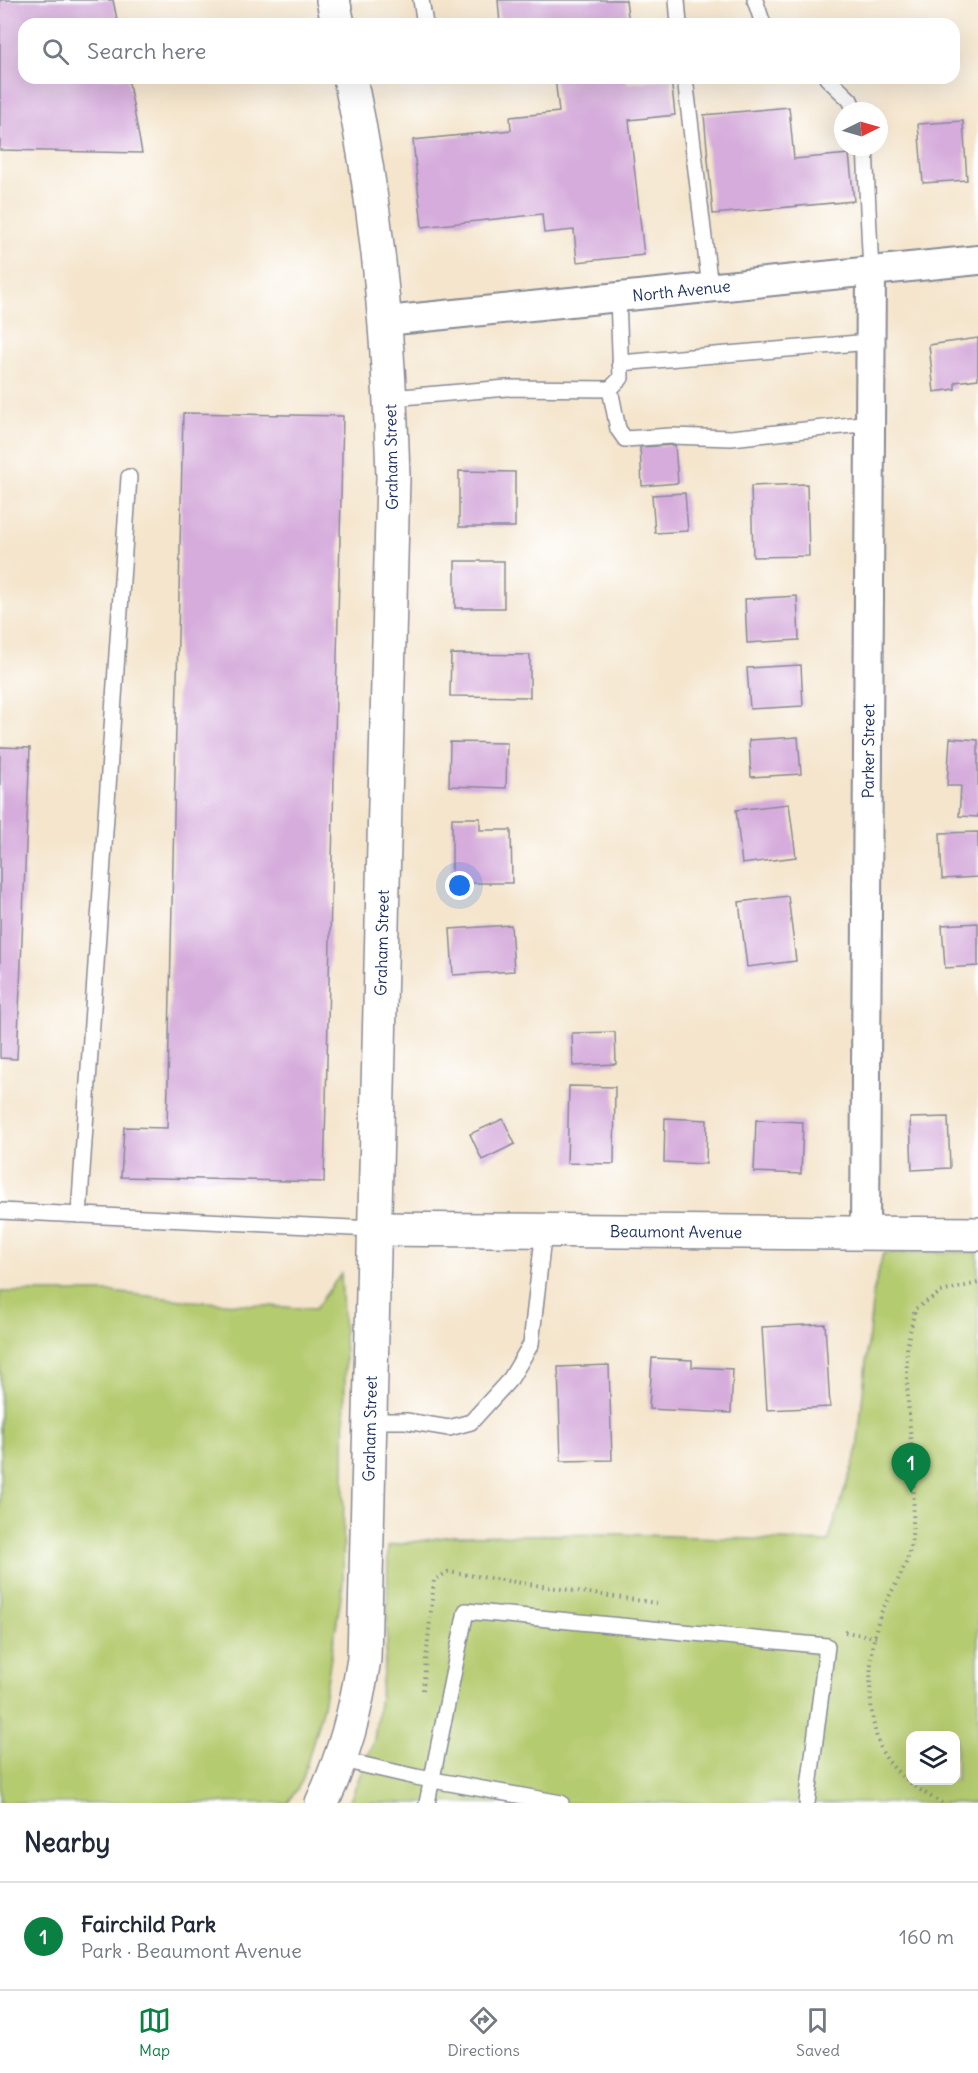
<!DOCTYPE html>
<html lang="en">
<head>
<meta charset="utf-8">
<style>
	:root { --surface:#fff; --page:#f2f2f3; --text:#1f2937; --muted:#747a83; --line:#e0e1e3; --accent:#0b8043 }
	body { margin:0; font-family:Delius,sans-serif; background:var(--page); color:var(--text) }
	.controls { position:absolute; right:18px; bottom:18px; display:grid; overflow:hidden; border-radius:12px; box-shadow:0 6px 24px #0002 }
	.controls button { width:54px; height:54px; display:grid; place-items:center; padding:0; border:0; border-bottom:2px solid var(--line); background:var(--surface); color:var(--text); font:30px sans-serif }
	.compass { position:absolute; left:834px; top:102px; width:54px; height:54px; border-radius:50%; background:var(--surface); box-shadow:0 6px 24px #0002; rotate:85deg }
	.you { position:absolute; left:460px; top:886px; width:21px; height:21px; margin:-15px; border:4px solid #fff; border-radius:50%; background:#1a73e8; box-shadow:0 0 0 9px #1a73e833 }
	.badge { display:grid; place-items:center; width:39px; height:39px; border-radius:50%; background:var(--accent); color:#fff; font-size:20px; font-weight:700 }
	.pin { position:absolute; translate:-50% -50px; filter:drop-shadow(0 2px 3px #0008) }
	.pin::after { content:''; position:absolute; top:32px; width:21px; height:18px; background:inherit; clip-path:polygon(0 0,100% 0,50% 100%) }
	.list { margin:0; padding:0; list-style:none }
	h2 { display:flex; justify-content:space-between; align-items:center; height:78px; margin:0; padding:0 24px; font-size:26px }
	h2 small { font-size:20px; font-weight:400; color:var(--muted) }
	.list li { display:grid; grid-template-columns:39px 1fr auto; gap:18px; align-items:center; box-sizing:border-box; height:108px; padding:0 24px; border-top:2px solid var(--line) }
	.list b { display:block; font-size:22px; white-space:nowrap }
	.list p { margin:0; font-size:20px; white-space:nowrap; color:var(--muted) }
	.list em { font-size:20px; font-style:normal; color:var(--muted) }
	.icon { flex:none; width:33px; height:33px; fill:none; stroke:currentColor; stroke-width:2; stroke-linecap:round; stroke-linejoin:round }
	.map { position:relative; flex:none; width:978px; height:1803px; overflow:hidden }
	.search { position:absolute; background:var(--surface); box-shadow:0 6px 24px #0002; left:18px; right:18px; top:18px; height:66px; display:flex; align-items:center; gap:15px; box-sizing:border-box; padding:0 21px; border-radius:18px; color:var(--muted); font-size:22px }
	.sheet { height:186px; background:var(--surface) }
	nav { display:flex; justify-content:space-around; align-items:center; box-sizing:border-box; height:84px; border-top:2px solid var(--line); background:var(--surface); font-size:16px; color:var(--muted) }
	nav a { display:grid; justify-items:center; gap:3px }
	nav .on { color:var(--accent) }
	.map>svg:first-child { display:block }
	.green { fill:#b5cb6f; stroke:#687d66; stroke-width:1.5; fill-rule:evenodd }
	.building { fill:#d5acdb }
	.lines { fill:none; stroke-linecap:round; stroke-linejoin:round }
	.service-casing { stroke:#888a95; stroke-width:18 }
	.minor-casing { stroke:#888a95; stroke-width:32 }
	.tertiary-casing { stroke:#888a95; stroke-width:36 }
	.path { stroke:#888a95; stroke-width:4; stroke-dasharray:1.5 4.5; stroke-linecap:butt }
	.service { stroke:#fff; stroke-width:15 }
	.minor { stroke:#fff; stroke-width:28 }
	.tertiary { stroke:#fff; stroke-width:33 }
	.labels { text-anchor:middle; stroke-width:4.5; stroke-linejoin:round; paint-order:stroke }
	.street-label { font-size:16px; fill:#1b2f5e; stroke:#fff }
</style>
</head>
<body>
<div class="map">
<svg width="978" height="1803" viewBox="0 0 978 1803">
	<rect width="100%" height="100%" fill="#fff"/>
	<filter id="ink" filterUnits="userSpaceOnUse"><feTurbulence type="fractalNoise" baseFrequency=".0167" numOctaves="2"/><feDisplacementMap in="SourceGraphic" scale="12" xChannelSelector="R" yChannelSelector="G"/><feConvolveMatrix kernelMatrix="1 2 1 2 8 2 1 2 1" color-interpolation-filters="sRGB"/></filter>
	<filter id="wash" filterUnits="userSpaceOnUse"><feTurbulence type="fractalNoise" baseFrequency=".008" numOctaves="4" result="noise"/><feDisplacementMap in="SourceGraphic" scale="24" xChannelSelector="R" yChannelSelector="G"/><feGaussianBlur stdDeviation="1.35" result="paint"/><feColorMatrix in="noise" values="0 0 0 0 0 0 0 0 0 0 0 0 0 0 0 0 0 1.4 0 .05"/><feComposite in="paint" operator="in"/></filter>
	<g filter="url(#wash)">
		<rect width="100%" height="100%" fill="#f4e5cc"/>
		<g class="green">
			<path d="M 978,1252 L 978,1803 L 349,1803 L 374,1740 L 387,1643 L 388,1546 L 451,1536 L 617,1534 L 828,1542 L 857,1452 L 873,1294 L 883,1253 ZM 910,1736 L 956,1736 L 956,1780 L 910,1780 Z"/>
			<path d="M 341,1274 L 345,1358 L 343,1584 L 323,1706 L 302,1781 L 288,1803 L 0,1803 L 0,1292 L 112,1292 L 191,1301 L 315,1309 Z"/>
		</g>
		<g id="blocks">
			<g class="building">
				<path d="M 0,0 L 113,0 L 118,24 L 24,24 L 24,78 L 128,78 L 142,153 L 0,150 Z"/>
				<path d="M 498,0 L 626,0 L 629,24 L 500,24 Z"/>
				<path d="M 555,78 L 626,78 L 627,83 L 671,78 L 675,115 L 629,120 L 644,255 L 577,262 L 574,230 L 544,233 L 542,214 L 422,227 L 413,140 L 511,130 L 510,117 L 559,112 Z"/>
				<path d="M 789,107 L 794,159 L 849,154 L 854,201 L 713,214 L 704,115 Z"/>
				<path d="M 963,121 L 967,180 L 923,183 L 918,124 Z"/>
				<path d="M 978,338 L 978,379 L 955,382 L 955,389 L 934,392 L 929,345 Z"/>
				<path d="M 183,413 L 343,416 L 324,1182 L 121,1177 L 124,1127 L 167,1128 Z"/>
				<path d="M 675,445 L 678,483 L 642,486 L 640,447 Z"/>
				<path d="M 459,471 L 515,472 L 515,527 L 459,527 Z"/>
				<path d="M 807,484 L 809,556 L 753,557 L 751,486 Z"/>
				<path d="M 685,493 L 688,531 L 655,533 L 652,495 Z"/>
				<rect x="455" y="561" width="49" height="47"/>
				<path d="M 797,596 L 799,640 L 747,643 L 745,599 Z"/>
				<path d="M 451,654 L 530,655 L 530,697 L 450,696 Z"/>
				<path d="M 801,665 L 803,706 L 750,709 L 747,668 Z"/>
				<path d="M 798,737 L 801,774 L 751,777 L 749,740 Z"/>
				<path d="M 950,738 L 978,740 L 978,817 L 959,816 L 961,786 L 947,786 Z"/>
				<path d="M 450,742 L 507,743 L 506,788 L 449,786 Z"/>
				<path d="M 0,747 L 30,748 L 17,1059 L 0,1058 Z"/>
				<path d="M 789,804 L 796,857 L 742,864 L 736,810 Z"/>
				<path d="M 452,818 L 480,818 L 480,830 L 511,830 L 512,883 L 452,883 Z"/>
				<path d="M 978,832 L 978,877 L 942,879 L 940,833 Z"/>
				<path d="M 788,896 L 796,961 L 747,967 L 739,902 Z"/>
				<path d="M 978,923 L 978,966 L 945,968 L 942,925 Z"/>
				<path d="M 511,925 L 514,971 L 453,975 L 450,929 Z"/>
				<path d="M 615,1032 L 616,1064 L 573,1066 L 572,1033 Z"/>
				<path d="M 569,1086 L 615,1087 L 614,1164 L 567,1163 Z"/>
				<path d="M 948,1117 L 950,1168 L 912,1170 L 910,1118 Z"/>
				<path d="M 665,1118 L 707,1120 L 706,1164 L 664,1162 Z"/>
				<path d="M 503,1119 L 515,1144 L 482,1160 L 470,1134 Z"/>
				<path d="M 756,1120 L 803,1122 L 801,1174 L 754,1172 Z"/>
				<path d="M 825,1324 L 830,1407 L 767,1410 L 762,1327 Z"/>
				<path d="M 652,1358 L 692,1360 L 692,1367 L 733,1369 L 731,1413 L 649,1409 Z"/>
				<path d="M 609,1365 L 612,1460 L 561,1461 L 558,1367 Z"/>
			</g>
		</g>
	</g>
	<g filter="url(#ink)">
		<use href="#blocks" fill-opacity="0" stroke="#888a95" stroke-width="1.5"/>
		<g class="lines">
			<g class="service-casing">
				<g id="service">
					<path d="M 421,0 L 425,24"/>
					<path d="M 677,0 L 679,24"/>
					<path d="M 755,0 L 763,24"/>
					<path d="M 685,78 L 710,288"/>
					<path d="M 827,78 L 850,100 L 855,111"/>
					<path d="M 865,147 L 871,272"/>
					<path d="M 620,363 L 870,342"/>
					<path d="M 610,389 L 618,429 L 625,439 L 671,436 L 731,438 L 870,423"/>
					<path d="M 391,398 L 507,388 L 610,389 L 621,378 L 618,298"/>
					<path d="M 0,1211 L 373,1229"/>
					<path d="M 79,1215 L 129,477"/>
					<path d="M 368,1421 L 406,1421 L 449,1428 L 471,1422 L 511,1378 L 531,1344 L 544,1229"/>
					<path d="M 342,1760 L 416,1777 L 561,1803"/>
					<path d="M 427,1803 L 466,1611 L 827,1646 L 807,1803"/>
				</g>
			</g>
			<g class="minor-casing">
				<g id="minor">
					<path id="s1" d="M 386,321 L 978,260"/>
					<path id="s2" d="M 865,1231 L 871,272"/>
				</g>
			</g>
			<g class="tertiary-casing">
				<g id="tertiary">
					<path d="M 333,0 L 338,24"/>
					<path id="s3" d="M 373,1229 L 978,1234"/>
					<path id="s4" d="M 322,1803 C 345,1753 355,1714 364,1659 L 393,477 C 389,342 378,210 350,78"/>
				</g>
			</g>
			<g class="path">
				<path d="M 845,1632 L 876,1637"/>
				<path d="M 423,1690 L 434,1580 L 448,1572 L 656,1603"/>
				<path d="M 942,1803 C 920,1791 892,1773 881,1749 C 866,1715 867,1645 882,1611 C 895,1581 908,1571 912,1536 C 918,1473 905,1411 907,1349 C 908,1336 913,1322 915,1309 L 941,1292 L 978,1283"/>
			</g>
			<use href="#service" class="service"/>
			<use href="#minor" class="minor"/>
			<use href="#tertiary" class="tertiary"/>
		</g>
	</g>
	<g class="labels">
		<g class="street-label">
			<text dy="6" stroke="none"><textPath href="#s1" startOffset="297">North Avenue</textPath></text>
			<text transform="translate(391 457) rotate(-91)" y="6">Graham Street</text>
			<text dy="6" stroke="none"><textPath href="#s2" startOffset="480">Parker Street</textPath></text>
			<text dy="6" stroke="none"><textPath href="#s4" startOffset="867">Graham Street</textPath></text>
			<text dy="6" stroke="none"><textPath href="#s3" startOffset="303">Beaumont Avenue</textPath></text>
			<text dy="6" stroke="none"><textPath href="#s4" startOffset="381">Graham Street</textPath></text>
		</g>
	</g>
</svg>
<div class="controls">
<button><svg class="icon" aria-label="layers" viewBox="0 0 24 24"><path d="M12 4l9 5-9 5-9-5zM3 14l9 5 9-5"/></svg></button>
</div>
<svg class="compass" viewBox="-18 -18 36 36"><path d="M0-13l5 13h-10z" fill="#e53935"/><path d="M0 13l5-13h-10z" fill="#747a83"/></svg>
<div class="you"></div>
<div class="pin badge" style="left:911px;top:1493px">1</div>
<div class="search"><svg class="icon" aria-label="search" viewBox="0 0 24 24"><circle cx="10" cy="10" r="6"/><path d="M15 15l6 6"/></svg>Search here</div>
</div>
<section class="sheet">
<h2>Nearby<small></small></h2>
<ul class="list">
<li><span class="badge">1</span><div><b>Fairchild Park</b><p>Park · Beaumont Avenue</p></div><em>160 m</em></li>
</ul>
</section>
<nav>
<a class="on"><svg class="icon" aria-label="map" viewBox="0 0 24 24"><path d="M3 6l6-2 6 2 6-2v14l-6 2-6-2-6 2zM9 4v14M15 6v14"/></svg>Map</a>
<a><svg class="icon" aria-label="directions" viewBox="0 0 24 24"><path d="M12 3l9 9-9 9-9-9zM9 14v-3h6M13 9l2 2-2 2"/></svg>Directions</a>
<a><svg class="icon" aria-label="saved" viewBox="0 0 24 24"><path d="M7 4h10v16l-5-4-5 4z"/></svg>Saved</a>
</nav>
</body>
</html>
